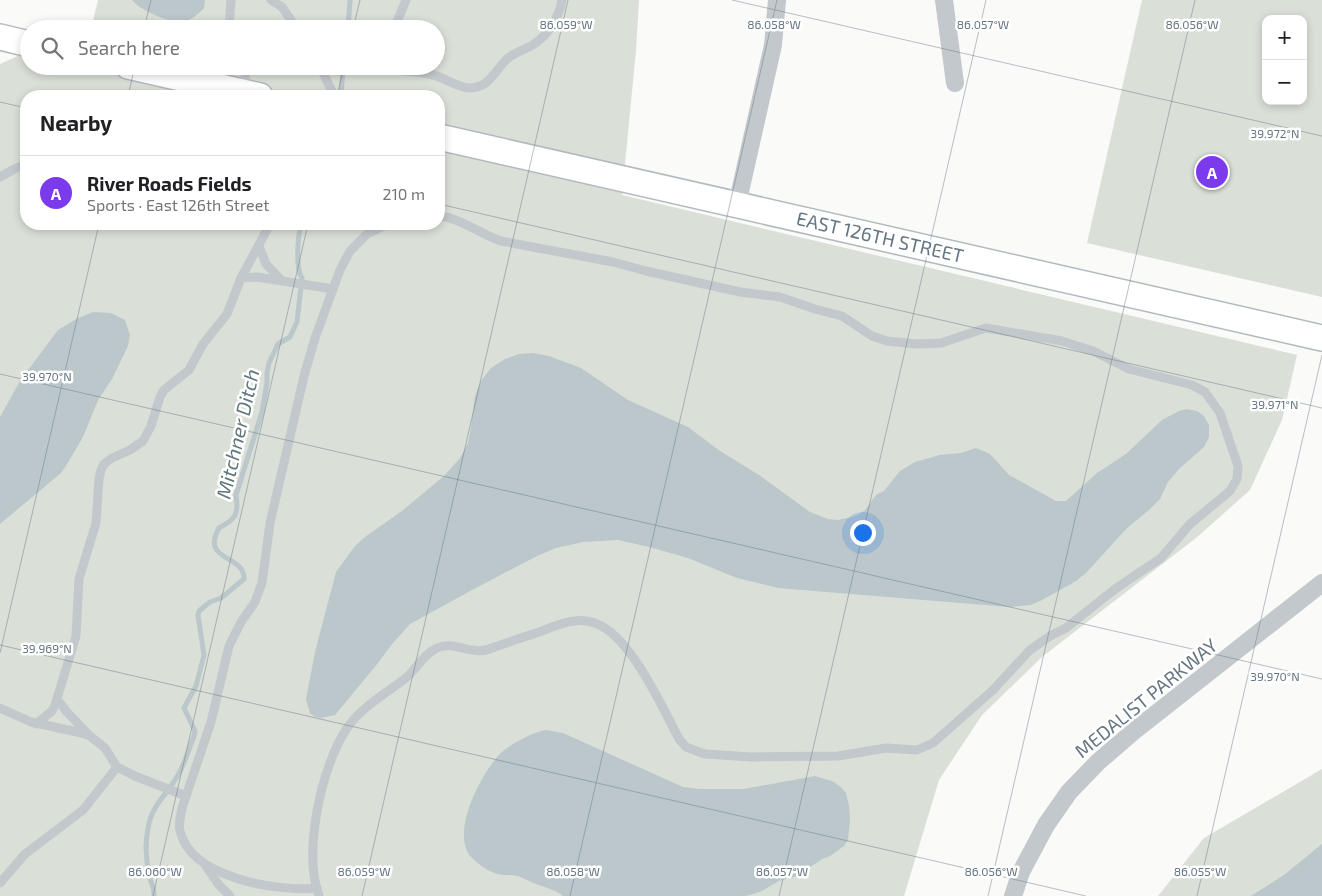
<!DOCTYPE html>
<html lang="en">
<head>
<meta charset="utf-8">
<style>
	:root { --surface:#fff; --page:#f6f6f6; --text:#202124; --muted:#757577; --line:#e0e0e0; --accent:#7c3aed }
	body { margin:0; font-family:"Exo 2",sans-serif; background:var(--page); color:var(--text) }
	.controls { position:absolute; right:15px; top:15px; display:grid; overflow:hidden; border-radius:10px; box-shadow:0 2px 8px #0003 }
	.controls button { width:45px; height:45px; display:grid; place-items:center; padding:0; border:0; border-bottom:1px solid var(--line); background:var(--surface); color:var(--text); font:25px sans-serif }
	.you { position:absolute; left:862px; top:532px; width:18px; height:18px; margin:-12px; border:4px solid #fff; border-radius:50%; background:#1a73e8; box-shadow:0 0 0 8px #1a73e833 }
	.badge { display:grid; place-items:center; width:32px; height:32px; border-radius:50%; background:var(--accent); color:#fff; font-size:16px; font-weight:700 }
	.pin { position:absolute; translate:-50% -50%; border:2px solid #fff; box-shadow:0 1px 5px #0006 }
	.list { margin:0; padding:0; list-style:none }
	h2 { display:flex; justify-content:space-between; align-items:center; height:65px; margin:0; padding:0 20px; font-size:21px }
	h2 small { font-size:16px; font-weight:400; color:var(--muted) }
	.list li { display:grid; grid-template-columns:32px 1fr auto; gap:15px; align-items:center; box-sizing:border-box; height:75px; padding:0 20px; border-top:1px solid var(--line) }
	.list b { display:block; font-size:19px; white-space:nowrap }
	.list p { margin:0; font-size:16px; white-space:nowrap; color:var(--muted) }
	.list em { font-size:16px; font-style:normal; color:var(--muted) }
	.icon { flex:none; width:28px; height:28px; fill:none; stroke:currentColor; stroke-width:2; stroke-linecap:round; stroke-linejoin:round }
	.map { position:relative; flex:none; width:1322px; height:896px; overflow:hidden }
	.search { position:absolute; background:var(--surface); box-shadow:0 2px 8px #0003; left:20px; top:20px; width:425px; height:55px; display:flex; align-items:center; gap:12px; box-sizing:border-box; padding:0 18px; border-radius:28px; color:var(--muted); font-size:19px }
	.panel { position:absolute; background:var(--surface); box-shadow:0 2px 8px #0003; left:20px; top:90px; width:425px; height:140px; border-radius:20px }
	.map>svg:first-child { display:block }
	.green { fill:#dadfd7; fill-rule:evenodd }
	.water { fill:#bbc7cb }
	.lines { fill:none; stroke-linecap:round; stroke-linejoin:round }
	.stream { stroke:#bbc7cb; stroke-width:5 }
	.secondary-casing { stroke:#b3babf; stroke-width:28 }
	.lane { stroke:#c3c8cc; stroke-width:9 }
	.street { stroke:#c3c8cc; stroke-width:18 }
	.secondary { stroke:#fff; stroke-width:25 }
	.ticks { fill:none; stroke:#657683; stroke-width:1; stroke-opacity:0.45 }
	.labels { text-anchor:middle; stroke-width:5; stroke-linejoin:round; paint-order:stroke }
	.street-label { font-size:19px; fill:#657683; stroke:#fff }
	.water-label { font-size:20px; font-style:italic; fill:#60757c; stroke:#fff }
	.ticks-label { font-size:12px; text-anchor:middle; fill:#657683; stroke:#fff; stroke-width:5; stroke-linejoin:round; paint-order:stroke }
</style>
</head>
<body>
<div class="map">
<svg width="1322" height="896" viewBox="0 0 1322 896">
	<rect width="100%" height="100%" fill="#fafaf8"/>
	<g class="green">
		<path d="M 98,0 L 639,0 L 636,50 L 622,195 L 1297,355 L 1282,420 L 1250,490 L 1196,538 L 1042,657 L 982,715 L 939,780 L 904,896 L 0,896 L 0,64 L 29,51 L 29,66 L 436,66 L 436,29 L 76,29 L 93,21 ZM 26,96 L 439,96 L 439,224 L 26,224 Z"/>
		<path d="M 1142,0 L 1322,0 L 1322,297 L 1087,243 ZM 1266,19 L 1303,19 L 1303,101 L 1266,101 Z"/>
		<path d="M 1322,769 L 1322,896 L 1158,896 L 1204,838 Z"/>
	</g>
	<g class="water">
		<path d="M 132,0 L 205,0 L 204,8 C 201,12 190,21 185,21 C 171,24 141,11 132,0 Z"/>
		<path d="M 93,312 L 111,313 L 125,320 L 130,335 L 128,346 L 112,379 L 98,400 L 83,437 L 67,464 L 61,473 L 0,524 L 0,417 L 20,381 L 58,330 L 78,318 Z"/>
		<path d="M 533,353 L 549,356 L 581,368 L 628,400 L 688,427 L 720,451 L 759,475 L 810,512 L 828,519 L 838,520 L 856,516 L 865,510 L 876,495 L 884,491 L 900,471 L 915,462 L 940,455 L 961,453 L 976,448 L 990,454 L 1009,475 L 1056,501 L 1066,501 L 1097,473 L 1126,454 L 1162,420 L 1179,411 L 1186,409 L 1197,411 L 1204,416 L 1209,425 L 1209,437 L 1204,447 L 1179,469 L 1168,482 L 1160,499 L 1149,510 L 1127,528 L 1086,573 L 1076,581 L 1042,600 L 1031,605 L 1009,607 L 778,588 L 737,578 L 688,558 L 649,547 L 618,540 L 583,542 L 556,548 L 537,556 L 472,590 L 410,624 L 392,644 L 378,663 L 335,715 L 321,718 L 315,717 L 310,713 L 306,699 L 315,652 L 336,572 L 355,546 L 365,537 L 402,511 L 444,476 L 460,458 L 468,443 L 471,427 L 475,396 L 481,381 L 491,368 L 505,359 L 519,354 Z"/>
		<path d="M 546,730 L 563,733 L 683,787 L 699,789 L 744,789 L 815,776 L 832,781 L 841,787 L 846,793 L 849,806 L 850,819 L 848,840 L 844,846 L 830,856 L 822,859 L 797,876 L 779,881 L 760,892 L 746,896 L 563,896 C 554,889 547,888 536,884 C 530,882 524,878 518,876 C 513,875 508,875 503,875 C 491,874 481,866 473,859 C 448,836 481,774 499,755 C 508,745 533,732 546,730 Z"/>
		<path d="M 1322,844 L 1322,896 L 1251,896 L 1284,875 Z"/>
	</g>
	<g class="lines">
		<g class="stream">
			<path d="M 348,29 L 350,0"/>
			<path d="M 341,96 L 343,66"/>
			<path d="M 154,896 C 155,888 150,882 149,874 C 146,860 145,843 148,828 C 152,804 167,795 178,775 C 185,763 189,749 194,736 L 195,731 L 184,708 L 196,686 L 204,655 L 198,615 L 199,611 L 210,602 L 221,598 L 244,579 C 245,554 200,562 219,528 C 236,519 239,514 236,495 L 262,412 L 267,383 L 267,373 L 269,363 L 278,344 L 290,337 L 297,322 L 302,278 C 295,268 298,236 301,224"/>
		</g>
		<g class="secondary-casing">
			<g id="secondary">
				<path d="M 0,37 L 29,44"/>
				<path d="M 128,66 L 260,96"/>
				<path d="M 439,137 L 1322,338"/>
			</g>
		</g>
		<g class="lane">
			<path d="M 271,0 L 282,7 L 297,29"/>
			<path d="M 229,29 L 231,0"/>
			<path d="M 394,29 L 406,0"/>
			<path d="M 320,66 L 334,96"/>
			<path d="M 368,66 C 390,71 412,70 433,75 C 445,78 457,87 469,88 C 490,88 494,71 507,59 C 514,53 523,50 531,46 C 549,35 558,20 562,0"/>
			<path d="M 243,91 L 246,71 L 244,66"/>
			<path d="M 0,177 L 16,168 L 26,165"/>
			<path d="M 259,246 L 266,264 L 281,280"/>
			<path d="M 241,278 L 257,277 L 333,289"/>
			<path d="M 57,699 L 67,712 L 88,734"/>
			<path d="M 0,708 L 31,722 L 82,733 L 90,736 L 105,748 L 117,767 L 135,776 L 186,796"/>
			<path d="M 36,724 L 52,711 L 55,705 L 76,636 L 79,579 L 96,523 L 99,479 L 101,470 L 104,464 L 112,458 L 130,450 L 143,441 L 151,426 L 160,397 L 164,390 L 189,370 L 203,344 L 227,314 L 241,278 L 270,224"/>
			<path d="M 206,866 L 219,885 L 230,896"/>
			<path d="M 0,883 L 25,854 L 83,810 L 117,767"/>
			<path d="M 317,888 C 277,892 191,878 180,831 C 178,823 181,815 182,808 L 211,722 L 229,646 L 241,622 L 255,602 L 262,583 L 270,523 L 304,376 L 315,338 L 340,270 L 350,251 L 367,234 L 388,224"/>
			<path d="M 319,896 C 303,852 321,767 347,728 C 361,707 387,693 407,677 C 417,668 424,654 437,648 C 455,640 471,657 492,648 C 508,642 525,637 542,631 C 552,627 563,622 574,621 C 582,620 590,621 597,624 C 630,636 663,708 679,739 L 686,747 L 705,754 L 751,757 L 838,756 L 886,748 L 917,750 L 933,743 L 993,690 L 1030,650 L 1050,636 L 1066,628 L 1115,589 L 1161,558 L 1190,524 L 1230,491 L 1237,479 L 1238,466 L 1220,413 L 1205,392 L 1192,385 L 1129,369 L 1093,351 L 1062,341 L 986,328 L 941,343 L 916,344 L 887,341 L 872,336 L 842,316 L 815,309 L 780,297 L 740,292 L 646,271 L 613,262 L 501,241 C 480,234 461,218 439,216"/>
		</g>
		<g class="street">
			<path d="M 944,0 L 955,83"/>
			<path d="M 737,205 L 773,45 L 777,0"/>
			<path d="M 1013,896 L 1021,872 L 1046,825 L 1069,792 L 1098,762 L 1134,731 L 1322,583"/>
		</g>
		<use href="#secondary" class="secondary"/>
	</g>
	<path class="ticks" d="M 732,0 L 1322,136M 144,29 L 151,0M 353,29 L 360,0M 128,96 L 135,66M 337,96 L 344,66M 0,102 L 26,108M 439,204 L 1322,408M 0,374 L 1322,679M 0,645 L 1086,896M 0,653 L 99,224M 153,896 L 308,224M 362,896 L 568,0M 570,896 L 777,0M 779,896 L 986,0M 988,896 L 1195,0M 1197,896 L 1322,355"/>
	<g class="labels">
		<g class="street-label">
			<text transform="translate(880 237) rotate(13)" y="7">EAST 126TH STREET</text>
			<text transform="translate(1146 698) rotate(-39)" y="7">MEDALIST PARKWAY</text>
		</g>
		<g class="water-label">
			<text transform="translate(238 434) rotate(-77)" y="7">Mitchner Ditch</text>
		</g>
	</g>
	<g class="ticks-label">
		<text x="566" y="29">86.059°W</text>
		<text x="774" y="29">86.058°W</text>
		<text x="983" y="29">86.057°W</text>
		<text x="1192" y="29">86.056°W</text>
		<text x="1275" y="138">39.972°N</text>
		<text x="47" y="381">39.970°N</text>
		<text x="1275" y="409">39.971°N</text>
		<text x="47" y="653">39.969°N</text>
		<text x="1275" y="681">39.970°N</text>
		<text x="155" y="876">86.060°W</text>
		<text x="364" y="876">86.059°W</text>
		<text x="573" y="876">86.058°W</text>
		<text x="782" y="876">86.057°W</text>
		<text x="991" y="876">86.056°W</text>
		<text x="1200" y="876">86.055°W</text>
	</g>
</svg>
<div class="controls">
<button>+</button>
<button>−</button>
</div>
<div class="you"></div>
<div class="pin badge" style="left:1212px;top:172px">A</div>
<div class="search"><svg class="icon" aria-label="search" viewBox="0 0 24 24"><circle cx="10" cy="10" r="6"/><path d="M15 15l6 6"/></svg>Search here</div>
<section class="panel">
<h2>Nearby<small></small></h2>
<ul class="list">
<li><span class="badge">A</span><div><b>River Roads Fields</b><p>Sports · East 126th Street</p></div><em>210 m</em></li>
</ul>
</section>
</div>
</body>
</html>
